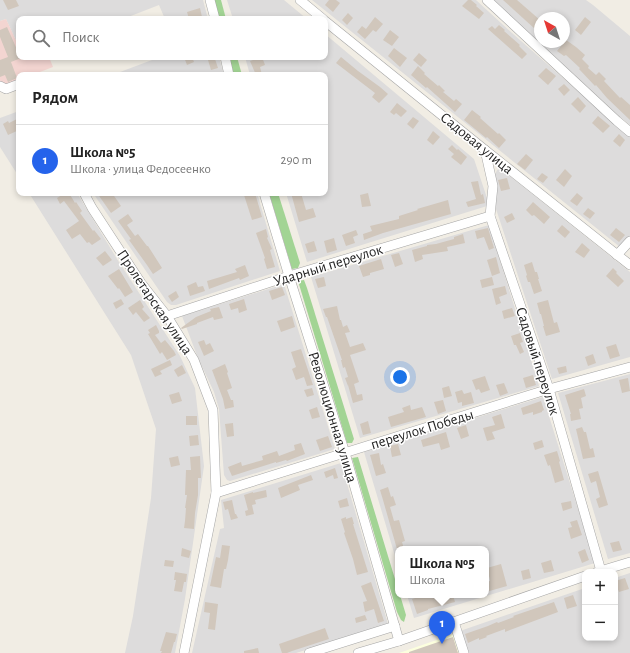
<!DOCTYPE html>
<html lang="ru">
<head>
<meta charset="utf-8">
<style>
	:root { --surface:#fff; --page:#f6f6f6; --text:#222; --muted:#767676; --line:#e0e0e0; --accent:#2563eb }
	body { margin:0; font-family:"Alegreya Sans",sans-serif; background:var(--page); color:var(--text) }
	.controls { position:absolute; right:12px; bottom:12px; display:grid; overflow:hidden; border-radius:8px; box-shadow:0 2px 6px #0003 }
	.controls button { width:36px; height:36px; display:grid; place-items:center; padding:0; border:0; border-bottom:1px solid var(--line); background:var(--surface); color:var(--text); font:20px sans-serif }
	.compass { position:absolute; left:534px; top:12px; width:36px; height:36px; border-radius:50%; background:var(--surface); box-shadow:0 2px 6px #0003; rotate:321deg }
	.you { position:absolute; left:400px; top:377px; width:14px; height:14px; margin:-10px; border:3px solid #fff; border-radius:50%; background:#1a73e8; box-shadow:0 0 0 6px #1a73e833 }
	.badge { display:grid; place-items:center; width:26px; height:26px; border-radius:50%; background:var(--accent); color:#fff; font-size:13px; font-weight:700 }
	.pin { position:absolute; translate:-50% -33px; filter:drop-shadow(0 1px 2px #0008) }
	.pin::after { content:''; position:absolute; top:21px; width:14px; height:12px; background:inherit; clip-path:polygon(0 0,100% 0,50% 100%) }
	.popup { position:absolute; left:395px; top:546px; width:94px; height:52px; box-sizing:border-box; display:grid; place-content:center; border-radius:8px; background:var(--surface); filter:drop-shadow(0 1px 3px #0005); font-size:13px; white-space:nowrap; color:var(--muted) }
	.popup b { font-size:15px; color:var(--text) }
	.popup::after { content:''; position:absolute; left:50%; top:100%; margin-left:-8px; border:8px solid transparent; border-top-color:var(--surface) }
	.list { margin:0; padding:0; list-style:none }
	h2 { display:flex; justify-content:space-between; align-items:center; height:52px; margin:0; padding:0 16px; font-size:17px }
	h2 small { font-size:13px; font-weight:400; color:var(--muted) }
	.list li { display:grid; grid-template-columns:26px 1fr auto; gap:12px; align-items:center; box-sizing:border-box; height:72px; padding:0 16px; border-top:1px solid var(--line) }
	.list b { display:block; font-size:15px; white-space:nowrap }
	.list p { margin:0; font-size:13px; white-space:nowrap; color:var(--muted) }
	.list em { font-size:13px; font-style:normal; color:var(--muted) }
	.icon { flex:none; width:22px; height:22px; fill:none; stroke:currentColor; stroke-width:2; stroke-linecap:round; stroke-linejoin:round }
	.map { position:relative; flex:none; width:630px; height:653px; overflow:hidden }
	.search { position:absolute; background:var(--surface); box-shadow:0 2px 6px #0003; left:16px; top:16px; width:312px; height:44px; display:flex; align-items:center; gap:10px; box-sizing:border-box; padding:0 14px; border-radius:8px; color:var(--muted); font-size:15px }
	.panel { position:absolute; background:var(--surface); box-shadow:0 2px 6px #0003; left:16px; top:72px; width:312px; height:124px; border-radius:8px }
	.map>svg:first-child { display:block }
	.residential { fill:#dddcdc; fill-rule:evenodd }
	.commercial { fill:#f3d5d1 }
	.education { fill:#fcffde }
	.forest { fill:#a2d494 }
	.building { fill:#d1c7bc }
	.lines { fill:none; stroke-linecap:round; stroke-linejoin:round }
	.minor-casing { stroke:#a6a6a6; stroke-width:10 }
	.minor { stroke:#fff; stroke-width:9 }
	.labels { text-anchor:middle; stroke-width:3; stroke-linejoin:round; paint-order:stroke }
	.street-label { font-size:15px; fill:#1f1f1f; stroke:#fff }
</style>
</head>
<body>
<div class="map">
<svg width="630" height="653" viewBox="0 0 630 653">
	<rect width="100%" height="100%" fill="#f1ede4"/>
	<g class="residential">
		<path d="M 0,0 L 203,0 L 208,19 L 165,19 L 159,5 L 123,19 L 19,19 L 19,47 L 6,19 L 0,21 Z"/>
		<path d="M 227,0 L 284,0 L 307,19 L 233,19 Z"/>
		<path d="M 312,0 L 476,0 L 512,33 L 630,137 L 630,237 L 620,247 Z"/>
		<path d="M 493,0 L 586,0 L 593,5 L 630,36 L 630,125 L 619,116 ZM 540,18 L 564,18 L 564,42 L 540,42 Z"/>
		<path d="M 325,34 L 474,159 L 488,201 L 487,206 L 307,262 L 286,193 L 325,193 L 325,75 L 250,75 L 245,57 L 325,57 Z"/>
		<path d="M 160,57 L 219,57 L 224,75 L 112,75 Z"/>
		<path d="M 19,111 L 19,177 L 0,147 L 0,118 Z"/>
		<path d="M 501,169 L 630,272 L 630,357 L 552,379 L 496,209 L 496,185 L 494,177 L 497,170 Z"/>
		<path d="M 29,193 L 77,193 L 117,259 L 180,356 L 195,388 L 204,466 L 185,599 L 175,653 L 125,653 L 133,616 L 151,498 L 156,429 L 131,355 Z"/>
		<path d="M 93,193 L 257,193 L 280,271 L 176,305 L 171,305 L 167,302 Z"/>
		<path d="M 489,225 L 539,386 L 360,438 L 311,277 Z"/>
		<path d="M 284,284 L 335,449 L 230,481 L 227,480 L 224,475 L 219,409 L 214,392 L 198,358 L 182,316 Z"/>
		<path d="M 630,374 L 630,553 L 608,559 L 558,393 Z"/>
		<path d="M 543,397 L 595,563 L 414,618 L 407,595 L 486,595 L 486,549 L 398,549 L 398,566 L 364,452 Z"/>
		<path d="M 341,463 L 388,624 L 296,653 L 192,653 L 220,529 L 224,528 L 221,500 Z"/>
		<path d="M 630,573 L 630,653 L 467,653 L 460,631 L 585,588 L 585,638 L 615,638 L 615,578 Z"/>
	</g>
	<path class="commercial" d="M 6,19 L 19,47 L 19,57 L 49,57 L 53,67 L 32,75 L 19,75 L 19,87 L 0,90 L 0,21 Z"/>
	<path class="education" d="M 454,634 L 460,653 L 399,653 Z"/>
	<g class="forest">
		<path d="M 214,0 L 221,0 L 226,19 L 219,19 Z"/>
		<path d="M 229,57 L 237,57 L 242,75 L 234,75 Z"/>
		<path d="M 269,193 L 278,193 L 300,263 L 298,268 L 292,269 Z"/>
		<path d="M 304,280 L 307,288 L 354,439 L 352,443 L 347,443 L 298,281 Z"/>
		<path d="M 358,457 L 398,589 L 398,595 L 400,595 L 406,615 L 404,622 L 401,620 L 397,612 L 352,458 Z"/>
	</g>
	<g class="building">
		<path d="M 3,0 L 16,0 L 19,6 L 8,10 Z"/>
		<path d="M 329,0 L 336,0 L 340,3 L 333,12 L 325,5 Z"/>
		<path d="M 468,0 L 471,0 L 477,5 L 476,6 L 484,13 L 479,19 L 462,6 Z"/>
		<path d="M 503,0 L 517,0 L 540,20 L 540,24 L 535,29 Z"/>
		<path d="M 200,8 L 202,17 L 193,19 L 189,19 L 187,12 Z"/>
		<path d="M 348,13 L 353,18 L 347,25 L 342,20 Z"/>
		<path d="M 375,17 L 383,24 L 376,32 L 373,30 L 365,39 L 357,32 L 362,26 L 366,29 Z"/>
		<path d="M 585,17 L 591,22 L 581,35 L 575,30 Z"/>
		<path d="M 499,25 L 505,30 L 504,31 L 520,45 L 519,46 L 527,54 L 522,59 L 488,29 L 492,26 L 495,29 Z"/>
		<path d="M 7,27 L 19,54 L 19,57 L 21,58 L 11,62 L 17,78 L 8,82 L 5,75 L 0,77 L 0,60 L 8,57 L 0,37 L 0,30 Z"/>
		<path d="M 390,30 L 399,37 L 392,46 L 383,40 Z"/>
		<path d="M 566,40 L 576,47 L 585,55 L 582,59 L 589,66 L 588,68 L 596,75 L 599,72 L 606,79 L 604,81 L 620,98 L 621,97 L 630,105 L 630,120 L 607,98 L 596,85 L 595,86 L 579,69 L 580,68 L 566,55 L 564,56 L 557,51 Z"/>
		<path d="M 394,48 L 407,58 L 400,67 L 388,56 Z"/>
		<path d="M 419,53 L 427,60 L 421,67 L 413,60 Z"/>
		<path d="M 184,57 L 192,57 L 194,62 L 187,65 Z"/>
		<path d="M 262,57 L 265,65 L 260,67 L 262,75 L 256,75 L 250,61 Z"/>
		<path d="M 341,57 L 358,71 L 380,87 L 388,94 L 379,103 L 372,97 L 375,93 L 336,63 Z"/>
		<path d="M 215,59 L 218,68 L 211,70 L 208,60 Z"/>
		<path d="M 418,66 L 425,73 L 424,74 L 438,86 L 439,85 L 445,91 L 443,92 L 454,101 L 456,99 L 462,104 L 455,112 L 427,87 L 426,88 L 411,75 Z"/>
		<path d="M 546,68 L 556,76 L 548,85 L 538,76 Z"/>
		<path d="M 564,84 L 570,90 L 564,96 L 558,89 Z"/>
		<path d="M 578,97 L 586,106 L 580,113 L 571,104 Z"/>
		<path d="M 397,103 L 407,111 L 401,117 L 396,113 L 394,115 L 390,112 Z"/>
		<path d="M 472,110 L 481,117 L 480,118 L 498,134 L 499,133 L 506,140 L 499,148 L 487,137 L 486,138 L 464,120 Z"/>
		<path d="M 598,116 L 610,126 L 603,133 L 592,123 Z"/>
		<path d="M 413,117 L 419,121 L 413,129 L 407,124 Z"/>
		<path d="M 19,118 L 19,130 L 8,135 L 3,124 L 8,121 L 9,123 Z"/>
		<path d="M 433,131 L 440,137 L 433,145 L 427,140 Z"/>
		<path d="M 619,134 L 625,140 L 620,147 L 613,141 Z"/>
		<path d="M 452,145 L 457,150 L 458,149 L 467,157 L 461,165 L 451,157 L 454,154 L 448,149 Z"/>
		<path d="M 526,154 L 533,160 L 525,170 L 517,164 Z"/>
		<path d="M 565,169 L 572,176 L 564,187 L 556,180 Z"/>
		<path d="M 542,173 L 548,177 L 543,183 L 537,179 Z"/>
		<path d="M 507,178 L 510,189 L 501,191 L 498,180 Z"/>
		<path d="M 478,181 L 481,195 L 483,194 L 485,203 L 468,207 L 466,202 L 476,199 L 471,182 Z"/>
		<path d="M 65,193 L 69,193 L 75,203 L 76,202 L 82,211 L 80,213 L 93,231 L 94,230 L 101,239 L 92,245 L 89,242 L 87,243 L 80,234 L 72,239 L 66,230 L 79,221 L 64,201 L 60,204 L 57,198 Z"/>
		<path d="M 97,193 L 112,193 L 121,206 L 111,213 Z"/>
		<path d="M 251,193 L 255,193 L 262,217 L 252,220 L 244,195 Z"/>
		<path d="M 291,193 L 301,193 L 306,210 L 313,208 L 316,217 L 299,222 Z"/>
		<path d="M 368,193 L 371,206 L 362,207 L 360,195 Z"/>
		<path d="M 577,193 L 583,198 L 577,206 L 570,201 Z"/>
		<path d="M 448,200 L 451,214 L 383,233 L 364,240 L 363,234 L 372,231 L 370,226 L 399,219 L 399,216 L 418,210 L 417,209 Z"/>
		<path d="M 533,202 L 550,217 L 544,224 L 534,215 L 532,216 L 526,210 Z"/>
		<path d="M 588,208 L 595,213 L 590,219 L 583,214 Z"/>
		<path d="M 512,213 L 515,219 L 507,223 L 504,217 Z"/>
		<path d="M 128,214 L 133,221 L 127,225 L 135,236 L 138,234 L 147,246 L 148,246 L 162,268 L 153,274 L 147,265 L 129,240 L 131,239 L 118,221 Z"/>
		<path d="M 562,225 L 570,232 L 565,238 L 557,231 Z"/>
		<path d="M 488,228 L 494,248 L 489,250 L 484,237 L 477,239 L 475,231 Z"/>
		<path d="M 616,228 L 625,235 L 619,242 L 610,235 Z"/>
		<path d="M 266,229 L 268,237 L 267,238 L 272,249 L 270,250 L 275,267 L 267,269 L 264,259 L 265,258 L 256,233 Z"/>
		<path d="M 356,230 L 358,235 L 353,237 L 355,243 L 346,246 L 342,235 Z"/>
		<path d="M 463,234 L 465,243 L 447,247 L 448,251 L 422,255 L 423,259 L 415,262 L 412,250 L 427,246 L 427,245 L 436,244 L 454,239 L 454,237 Z"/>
		<path d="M 334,238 L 337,250 L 327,253 L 324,241 Z"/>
		<path d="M 314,241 L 317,251 L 308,253 L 305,244 Z"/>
		<path d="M 582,243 L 590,250 L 584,258 L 575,252 Z"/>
		<path d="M 105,251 L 112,260 L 103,266 L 96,258 Z"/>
		<path d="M 399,253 L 403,264 L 395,267 L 391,255 Z"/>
		<path d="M 496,257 L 500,273 L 492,276 L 487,260 Z"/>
		<path d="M 381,259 L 384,269 L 370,273 L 370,275 L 363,277 L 359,266 Z"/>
		<path d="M 532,262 L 535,272 L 537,272 L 539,279 L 538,279 L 542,291 L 534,294 L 530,282 L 528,282 L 526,276 L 527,275 L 524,265 Z"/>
		<path d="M 245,265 L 249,276 L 240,280 L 239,278 L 209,289 L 207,281 L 237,272 L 235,269 Z"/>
		<path d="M 613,268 L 617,272 L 616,273 L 624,281 L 618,287 L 606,276 Z"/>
		<path d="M 119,269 L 133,292 L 125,297 L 119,288 L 118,289 L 108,276 Z"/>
		<path d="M 324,277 L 326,286 L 318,288 L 315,279 Z"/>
		<path d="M 492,277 L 494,285 L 482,288 L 480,280 Z"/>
		<path d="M 196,282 L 198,287 L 203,286 L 205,291 L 190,296 L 187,286 Z"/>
		<path d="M 505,286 L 507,294 L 499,297 L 501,303 L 496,305 L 492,289 Z"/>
		<path d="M 282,287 L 285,295 L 272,300 L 269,291 Z"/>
		<path d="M 176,291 L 179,297 L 172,302 L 168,296 Z"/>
		<path d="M 121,299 L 124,304 L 116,309 L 113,303 Z"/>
		<path d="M 244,299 L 247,310 L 239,313 L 238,308 L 231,310 L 229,304 Z"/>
		<path d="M 140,300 L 144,307 L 142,309 L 150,318 L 144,322 L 136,312 L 133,315 L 128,308 Z"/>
		<path d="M 548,300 L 554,323 L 557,322 L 560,332 L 546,336 L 543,326 L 544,326 L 541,314 L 540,314 L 537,303 Z"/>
		<path d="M 337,306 L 340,320 L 341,320 L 343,327 L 347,325 L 350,332 L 345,333 L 350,347 L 363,343 L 366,350 L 350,355 L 359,382 L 354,384 L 357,395 L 362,394 L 363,400 L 353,403 L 348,385 L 348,386 L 345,378 L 348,377 L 345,367 L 343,368 L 341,360 L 342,360 L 327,317 L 326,317 L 323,309 Z"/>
		<path d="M 219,307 L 223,318 L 214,320 L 213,317 L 197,323 L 197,324 L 182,329 L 181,328 L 196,317 L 211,311 L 210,309 Z"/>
		<path d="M 512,308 L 515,316 L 504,319 L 502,311 Z"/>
		<path d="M 292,316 L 295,327 L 281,332 L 277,321 Z"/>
		<path d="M 156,325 L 159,331 L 159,333 L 155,335 L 161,343 L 165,340 L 174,351 L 176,355 L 167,360 L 162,352 L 160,354 L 148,334 L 150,333 L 148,330 Z"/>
		<path d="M 520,333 L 523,342 L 520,343 L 524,352 L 520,354 L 516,345 L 514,345 L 511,336 Z"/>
		<path d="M 204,340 L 206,345 L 210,343 L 214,351 L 204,356 L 198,342 Z"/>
		<path d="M 616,344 L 620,356 L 610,359 L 606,347 Z"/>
		<path d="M 301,349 L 313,385 L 307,386 L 304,377 L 296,380 L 292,369 L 296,367 L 291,352 Z"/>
		<path d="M 593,354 L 596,363 L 588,366 L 585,357 Z"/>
		<path d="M 170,360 L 172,365 L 160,371 L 162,374 L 155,377 L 151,369 Z"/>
		<path d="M 225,364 L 228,372 L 227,373 L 232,388 L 227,390 L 231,400 L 233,400 L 234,407 L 225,409 L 223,399 L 212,370 Z"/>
		<path d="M 182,365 L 186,373 L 178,377 L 174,370 Z"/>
		<path d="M 566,366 L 567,372 L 559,374 L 557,368 Z"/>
		<path d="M 533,375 L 536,385 L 526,388 L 523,378 Z"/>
		<path d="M 485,376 L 490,390 L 481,393 L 479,389 L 476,390 L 472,380 Z"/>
		<path d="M 628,378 L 630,391 L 622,393 L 619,380 Z"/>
		<path d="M 504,383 L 508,393 L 500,396 L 496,385 Z"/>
		<path d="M 449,386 L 452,396 L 444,398 L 442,388 Z"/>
		<path d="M 312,388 L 314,395 L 307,397 L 304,390 Z"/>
		<path d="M 584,389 L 586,396 L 581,398 L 583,408 L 579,409 L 581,419 L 571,421 L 570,414 L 571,414 L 565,395 Z"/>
		<path d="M 462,390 L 464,394 L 471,392 L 474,403 L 462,406 L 462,402 L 458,403 L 455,392 Z"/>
		<path d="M 179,392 L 182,401 L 172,404 L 169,395 Z"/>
		<path d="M 443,400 L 446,411 L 438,414 L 434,402 Z"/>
		<path d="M 541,401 L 544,410 L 542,411 L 542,412 L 533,415 L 533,412 L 523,415 L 521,408 Z"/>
		<path d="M 410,405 L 411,410 L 422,407 L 426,417 L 391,427 L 388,417 L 404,412 L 402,408 Z"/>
		<path d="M 317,407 L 320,417 L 312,419 L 309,410 Z"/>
		<path d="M 501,414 L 505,428 L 492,432 L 495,439 L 487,441 L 483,428 L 495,425 L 492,417 Z"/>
		<rect x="186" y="416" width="11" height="9"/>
		<path d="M 368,421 L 371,433 L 363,435 L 360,424 Z"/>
		<path d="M 233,423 L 234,436 L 227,437 L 225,424 Z"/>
		<path d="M 466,425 L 469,436 L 461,439 L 457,428 Z"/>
		<path d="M 582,427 L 584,432 L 586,432 L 590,449 L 593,448 L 595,457 L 583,459 L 576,429 Z"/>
		<path d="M 446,432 L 450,447 L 441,450 L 439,443 L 423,447 L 421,440 Z"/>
		<path d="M 198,435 L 199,445 L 190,446 L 189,436 Z"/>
		<path d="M 328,436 L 332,447 L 320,451 L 316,440 Z"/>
		<path d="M 542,440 L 544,447 L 535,450 L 533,443 Z"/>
		<path d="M 301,443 L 305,454 L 287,461 L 286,460 L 276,463 L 276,462 L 232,476 L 228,467 L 241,462 L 242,466 L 263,460 L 262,456 L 277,451 L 279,456 L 295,450 L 294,445 Z"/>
		<path d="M 398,444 L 401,455 L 392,457 L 390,446 Z"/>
		<path d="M 557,451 L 560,461 L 559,462 L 564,480 L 555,483 L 550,465 L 548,466 L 544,455 Z"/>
		<path d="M 379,453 L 381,465 L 383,464 L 386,473 L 376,476 L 370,455 Z"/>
		<path d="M 178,456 L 180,465 L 171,467 L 169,458 Z"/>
		<path d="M 200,456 L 201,478 L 198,478 L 198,495 L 195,513 L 194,529 L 184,528 L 185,521 L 186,508 L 185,508 L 187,495 L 185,495 L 186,470 L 191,470 L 190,457 Z"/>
		<path d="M 335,468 L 338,478 L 334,479 L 333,475 L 326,478 L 324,472 Z"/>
		<path d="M 598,471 L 608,505 L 599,508 L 596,499 L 600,497 L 596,481 L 591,483 L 588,474 Z"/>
		<path d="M 311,475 L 313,480 L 298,485 L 300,490 L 281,498 L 278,488 Z"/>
		<path d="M 388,487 L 391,497 L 393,496 L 396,505 L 390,507 L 394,521 L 399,520 L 405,541 L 402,542 L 404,549 L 397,549 L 383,500 L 380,490 Z"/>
		<path d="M 266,490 L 267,497 L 255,500 L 256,504 L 252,505 L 254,514 L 246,516 L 245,511 L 248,510 L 244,495 L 253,492 L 253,493 Z"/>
		<path d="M 347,498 L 349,506 L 340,508 L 338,501 Z"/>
		<path d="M 232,500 L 235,514 L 236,514 L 238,518 L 231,520 L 228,509 L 225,510 L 223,502 Z"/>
		<path d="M 571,501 L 572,508 L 563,511 L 561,503 Z"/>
		<path d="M 346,517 L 346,519 L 352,517 L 354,524 L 353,524 L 368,572 L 357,575 L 353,559 L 344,533 L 345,532 L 341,519 Z"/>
		<path d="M 577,520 L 582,535 L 571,539 L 568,528 L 572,527 L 570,522 Z"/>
		<path d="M 619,541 L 622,550 L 613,552 L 610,543 Z"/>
		<path d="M 222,545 L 230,546 L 228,560 L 226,569 L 224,569 L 221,588 L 210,586 L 216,557 L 220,558 Z"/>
		<path d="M 182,548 L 191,551 L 189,558 L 181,556 Z"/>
		<path d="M 585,549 L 589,560 L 582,563 L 578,552 Z"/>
		<path d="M 165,560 L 174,561 L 173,567 L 164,566 Z"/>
		<path d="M 551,560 L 554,571 L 544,573 L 541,563 Z"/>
		<path d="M 501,564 L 507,586 L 486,592 L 486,582 L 490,581 L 490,580 L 487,568 Z"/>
		<path d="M 529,569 L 531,578 L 523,580 L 521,571 Z"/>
		<path d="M 175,572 L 187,574 L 186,582 L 184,582 L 182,592 L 174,591 L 176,580 L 174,580 Z"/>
		<path d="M 625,578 L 629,589 L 619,592 L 615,581 Z"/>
		<path d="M 371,582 L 384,621 L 378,623 L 374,609 L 365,612 L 363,602 L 367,601 L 361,586 Z"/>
		<path d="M 425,595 L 453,595 L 455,602 L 428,609 L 428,610 L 417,614 L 412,599 Z"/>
		<path d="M 573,595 L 577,606 L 567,609 L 564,598 Z"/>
		<path d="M 205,602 L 218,604 L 215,630 L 208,629 L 210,613 L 204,612 Z"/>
		<path d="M 554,602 L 558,612 L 505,632 L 505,629 L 486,636 L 487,637 L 479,640 L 479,638 L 468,643 L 465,634 L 488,626 L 497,622 L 498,623 L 514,617 L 513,616 Z"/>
		<path d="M 365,615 L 367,620 L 356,623 L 355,618 Z"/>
		<path d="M 325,628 L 329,639 L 292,651 L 287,653 L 282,653 L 279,644 Z"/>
		<path d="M 166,632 L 177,634 L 175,642 L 174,642 L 171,653 L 161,653 L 162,651 L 160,651 Z"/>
		<path d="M 453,637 L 458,653 L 409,653 L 409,652 Z"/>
		<path d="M 258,648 L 259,653 L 244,653 L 244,651 Z"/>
	</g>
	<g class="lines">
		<g class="minor-casing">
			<g id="minor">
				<path d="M 210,0 L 215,19"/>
				<path d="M 300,0 L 323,19"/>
				<path d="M 487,0 L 617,121 L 630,132"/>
				<path d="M 325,21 L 485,150 L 630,265"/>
				<path d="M 225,57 L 229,75"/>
				<path d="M 0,86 L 6,89 L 19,84"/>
				<path d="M 485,150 L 493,186 L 490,216 L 549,389 L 601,571"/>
				<path d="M 84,193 L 92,208 L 141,283 L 167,316 L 194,360 L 213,410 L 216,493 L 184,653"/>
				<path d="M 264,193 L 289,276 L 345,453 L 399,641"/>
				<path d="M 617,255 L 630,241"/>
				<path d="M 167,316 L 289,276 L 490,216"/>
				<path d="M 216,493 L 549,389 L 630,367"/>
				<path d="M 597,572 L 630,562"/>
				<path d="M 454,622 L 464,653"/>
				<path d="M 309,653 L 395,626"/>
				<path d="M 358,653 L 399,641 L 585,576"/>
			</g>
		</g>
		<use href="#minor" class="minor"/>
	</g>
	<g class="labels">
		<g class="street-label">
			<text transform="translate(477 143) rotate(39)" y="5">Садовая улица</text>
			<text transform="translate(328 265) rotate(-17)" y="5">Ударный переулок</text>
			<text transform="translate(155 302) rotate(56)" y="5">Пролетарская улица</text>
			<text transform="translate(538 361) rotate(72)" y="5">Садовый переулок</text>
			<text transform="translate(333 417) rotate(73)" y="5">Революционная улица</text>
			<text transform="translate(422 429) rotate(-17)" y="5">переулок Победы</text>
		</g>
	</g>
</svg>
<div class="controls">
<button>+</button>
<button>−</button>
</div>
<svg class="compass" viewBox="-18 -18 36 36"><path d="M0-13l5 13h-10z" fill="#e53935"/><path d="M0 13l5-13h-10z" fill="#767676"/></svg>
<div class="you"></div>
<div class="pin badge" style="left:442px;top:644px">1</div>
<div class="popup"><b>Школа №5</b>Школа</div>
<div class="search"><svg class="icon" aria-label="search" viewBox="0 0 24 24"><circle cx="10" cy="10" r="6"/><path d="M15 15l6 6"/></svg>Поиск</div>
<section class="panel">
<h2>Рядом<small></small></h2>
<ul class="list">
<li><span class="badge">1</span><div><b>Школа №5</b><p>Школа · улица Федосеенко</p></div><em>290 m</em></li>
</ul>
</section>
</div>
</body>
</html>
